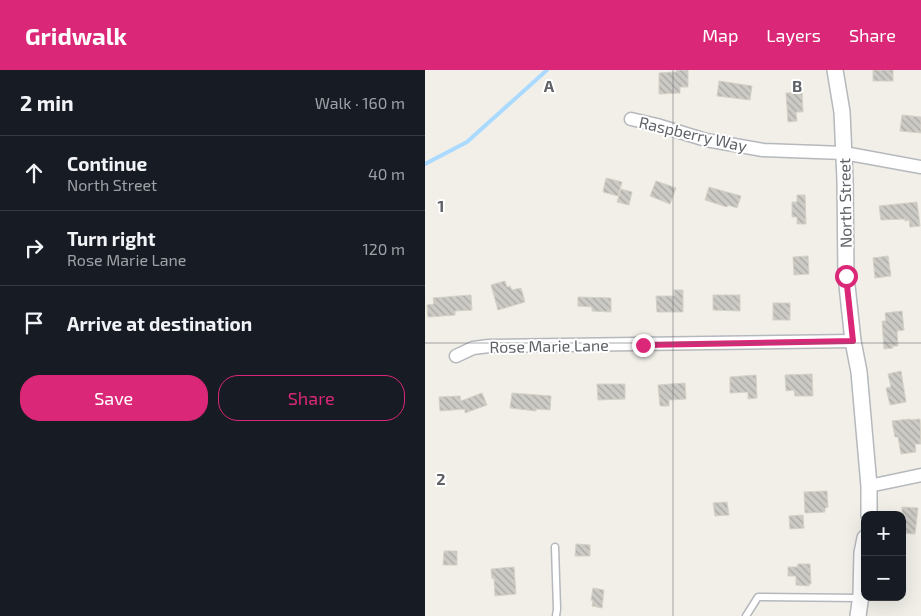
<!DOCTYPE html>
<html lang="en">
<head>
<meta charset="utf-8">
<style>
	:root { --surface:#171b24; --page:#20242c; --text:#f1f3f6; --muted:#9ea1a6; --line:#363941; --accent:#db2777 }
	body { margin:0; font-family:"Exo 2",sans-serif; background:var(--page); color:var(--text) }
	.controls { position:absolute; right:15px; bottom:15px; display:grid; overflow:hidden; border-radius:10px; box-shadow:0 5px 20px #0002 }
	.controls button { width:45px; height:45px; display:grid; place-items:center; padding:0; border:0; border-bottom:1px solid var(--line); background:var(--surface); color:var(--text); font:25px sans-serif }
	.stop { position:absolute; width:15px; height:15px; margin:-11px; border:4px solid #db2777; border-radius:50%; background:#fff }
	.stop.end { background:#db2777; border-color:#fff; box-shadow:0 1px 5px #0008 }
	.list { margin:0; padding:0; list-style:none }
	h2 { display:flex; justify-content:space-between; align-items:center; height:65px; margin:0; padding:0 20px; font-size:21px }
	h2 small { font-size:16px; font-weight:400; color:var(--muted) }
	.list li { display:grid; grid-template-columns:32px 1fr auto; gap:15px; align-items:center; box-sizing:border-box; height:75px; padding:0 20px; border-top:1px solid var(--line) }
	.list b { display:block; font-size:19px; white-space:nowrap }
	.list p { margin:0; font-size:16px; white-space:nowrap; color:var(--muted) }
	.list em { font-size:16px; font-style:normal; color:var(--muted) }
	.actions { display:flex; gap:10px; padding:15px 20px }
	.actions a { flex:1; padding:11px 0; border:1px solid var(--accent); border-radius:20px; text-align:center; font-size:18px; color:var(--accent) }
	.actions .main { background:var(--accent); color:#fff }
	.icon { flex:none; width:28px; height:28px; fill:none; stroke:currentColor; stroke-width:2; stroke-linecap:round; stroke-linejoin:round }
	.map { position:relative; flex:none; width:496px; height:546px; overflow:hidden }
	header { display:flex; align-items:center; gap:30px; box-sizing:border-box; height:70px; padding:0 25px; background:var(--accent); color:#fff }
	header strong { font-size:24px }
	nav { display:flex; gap:28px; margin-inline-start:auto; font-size:18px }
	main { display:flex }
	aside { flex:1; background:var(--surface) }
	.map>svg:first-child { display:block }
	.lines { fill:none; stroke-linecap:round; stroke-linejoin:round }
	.stream { stroke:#aadaff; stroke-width:4 }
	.building { fill:url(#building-back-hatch); stroke:#d6d1c6 }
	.service-casing { stroke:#b5b8bc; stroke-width:9 }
	.minor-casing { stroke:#b5b8bc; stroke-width:15 }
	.tertiary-casing { stroke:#b5b8bc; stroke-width:18 }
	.service { stroke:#fff; stroke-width:6 }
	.minor { stroke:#fff; stroke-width:12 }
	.tertiary { stroke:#fff; stroke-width:15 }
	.route { stroke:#db2777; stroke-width:6 }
	.grid { fill:none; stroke:#5f6368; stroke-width:1; stroke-opacity:0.55 }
	.labels { text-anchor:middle; stroke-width:4; stroke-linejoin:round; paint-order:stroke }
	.street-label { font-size:16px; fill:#5f6368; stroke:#fff }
	.grid-label { font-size:16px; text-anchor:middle; font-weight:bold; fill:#5f6368; stroke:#fff; stroke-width:4; stroke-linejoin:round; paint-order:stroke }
</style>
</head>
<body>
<header>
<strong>Gridwalk</strong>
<nav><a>Map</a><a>Layers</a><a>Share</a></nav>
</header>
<main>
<aside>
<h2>2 min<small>Walk · 160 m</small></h2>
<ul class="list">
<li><svg class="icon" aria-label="ahead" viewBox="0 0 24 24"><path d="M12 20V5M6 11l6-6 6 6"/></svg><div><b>Continue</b><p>North Street</p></div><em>40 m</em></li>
<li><svg class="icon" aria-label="right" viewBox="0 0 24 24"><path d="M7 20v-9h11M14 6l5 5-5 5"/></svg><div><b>Turn right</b><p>Rose Marie Lane</p></div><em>120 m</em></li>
<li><svg class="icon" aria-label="arrive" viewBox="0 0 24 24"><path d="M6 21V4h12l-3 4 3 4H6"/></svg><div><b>Arrive at destination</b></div></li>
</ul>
<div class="actions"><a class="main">Save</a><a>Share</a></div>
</aside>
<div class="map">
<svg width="496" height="546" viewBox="0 0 496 546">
	<defs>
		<pattern id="building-back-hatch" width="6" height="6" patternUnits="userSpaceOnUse" patternTransform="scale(1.25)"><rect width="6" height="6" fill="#cccac5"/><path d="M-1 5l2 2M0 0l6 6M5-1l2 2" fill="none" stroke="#a9a8a4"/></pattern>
	</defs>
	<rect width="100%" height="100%" fill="#f1efe8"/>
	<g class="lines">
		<path class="stream" d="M 0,94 L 42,72 L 122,0"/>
	</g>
	<g class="building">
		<path d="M 252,0 L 263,0 L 263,17 L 255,17 L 255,23 L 234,24 L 234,3 L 251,2 Z"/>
		<rect x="448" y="0" width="20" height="11"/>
		<path d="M 294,11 L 327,16 L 325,30 L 292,26 Z"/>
		<path d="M 377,22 L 378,42 L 371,42 L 372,51 L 363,52 L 361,23 Z"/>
		<path d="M 477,45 L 496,47 L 496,63 L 475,61 Z"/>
		<path d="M 181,108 L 197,112 L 193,126 L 178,122 Z"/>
		<path d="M 231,111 L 251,118 L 245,134 L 225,126 Z"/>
		<path d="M 284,117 L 316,126 L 312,138 L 303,135 L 302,137 L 280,130 Z"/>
		<path d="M 196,119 L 207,122 L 204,135 L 192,132 Z"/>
		<path d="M 372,125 L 380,125 L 381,154 L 372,154 L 372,147 L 367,147 L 367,132 L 372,132 Z"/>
		<path d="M 492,132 L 495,156 L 485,157 L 484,150 L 480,151 L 480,149 L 456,150 L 454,136 Z"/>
		<path d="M 383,186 L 384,204 L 369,205 L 368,187 Z"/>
		<path d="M 463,186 L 466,206 L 450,208 L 448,188 Z"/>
		<path d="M 80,211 L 82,217 L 85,216 L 87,220 L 96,218 L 100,232 L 73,240 L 66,215 Z"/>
		<path d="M 249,220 L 258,220 L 258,242 L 232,242 L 231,226 L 249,226 Z"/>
		<path d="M 46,225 L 47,240 L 30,241 L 30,245 L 3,247 L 2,235 L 9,234 L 8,228 Z"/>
		<path d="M 288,225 L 315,225 L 315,241 L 288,240 Z"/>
		<path d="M 153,227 L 186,228 L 186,242 L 167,241 L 167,237 L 153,236 Z"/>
		<rect x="348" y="233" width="17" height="17"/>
		<path d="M 477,241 L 479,260 L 472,261 L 473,276 L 468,276 L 468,278 L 459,279 L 457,251 L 461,251 L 460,243 Z"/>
		<path d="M 476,301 L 481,332 L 465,335 L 461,318 L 466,317 L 463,304 Z"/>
		<path d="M 387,304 L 388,326 L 370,326 L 369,320 L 361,321 L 360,305 Z"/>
		<path d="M 331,305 L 332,328 L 323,329 L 323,322 L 305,323 L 305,307 Z"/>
		<path d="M 260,313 L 261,329 L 244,330 L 244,336 L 235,336 L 233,315 Z"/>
		<path d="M 172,314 L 200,314 L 200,329 L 173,330 Z"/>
		<path d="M 57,323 L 62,335 L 40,343 L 40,339 L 15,341 L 14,327 L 35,326 L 36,331 Z"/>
		<path d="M 87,323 L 126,326 L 125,340 L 111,339 L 111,341 L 85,338 Z"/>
		<path d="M 485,349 L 485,350 L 495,349 L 496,374 L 490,374 L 491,382 L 476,384 L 473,367 L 470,367 L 467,351 Z"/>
		<path d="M 402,421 L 403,437 L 400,438 L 400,442 L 380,443 L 379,422 Z"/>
		<path d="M 302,432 L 304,445 L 290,446 L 288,433 Z"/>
		<path d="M 477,437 L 493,438 L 490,464 L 477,463 Z"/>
		<path d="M 378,445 L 379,458 L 365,459 L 364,446 Z"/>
		<path d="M 151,474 L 165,475 L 165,486 L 150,486 Z"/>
		<path d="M 19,481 L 32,481 L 32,495 L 18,495 Z"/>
		<path d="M 373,494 L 385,494 L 386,514 L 384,514 L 384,516 L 371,515 L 371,506 L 363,506 L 363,497 L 372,497 Z"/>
		<path d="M 89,497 L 91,524 L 70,526 L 69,508 L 67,509 L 66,499 Z"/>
		<path d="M 168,518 L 179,520 L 177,538 L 167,536 L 168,531 L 166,530 Z"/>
	</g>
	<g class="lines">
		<g class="service-casing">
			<g id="service">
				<path d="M 130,477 L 132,539 L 131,546"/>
				<path d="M 321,546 L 333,527 L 435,528"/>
			</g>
		</g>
		<g class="minor-casing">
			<g id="minor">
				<path d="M 206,49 L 232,55 L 281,70 L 338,80 L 419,83 L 496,97"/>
				<path d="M 31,286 L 48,278 L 64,276 L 428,271"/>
				<path d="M 444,416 L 496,405"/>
			</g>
		</g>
		<g class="tertiary-casing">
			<g id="tertiary">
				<path d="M 410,0 L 417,42 L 420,110 L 421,206 L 428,271 L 434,302 L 444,416 L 444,445"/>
				<path d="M 433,546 L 436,525 L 437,483 L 440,468"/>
			</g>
		</g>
		<use href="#service" class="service"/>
		<use href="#minor" class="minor"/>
		<use href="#tertiary" class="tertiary"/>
	</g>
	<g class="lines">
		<path class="route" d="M 218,275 L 428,271 L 421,206"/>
	</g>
	<path class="grid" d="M 248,0 L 248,546M 0,273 L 496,273"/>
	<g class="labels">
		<g class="street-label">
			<text transform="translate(268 64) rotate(13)" y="6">Raspberry Way</text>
			<text transform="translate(420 133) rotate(-91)" y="6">North Street</text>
			<text transform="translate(124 276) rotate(-1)" y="6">Rose Marie Lane</text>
		</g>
	</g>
	<g class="grid-label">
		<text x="124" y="22">A</text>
		<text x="372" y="22">B</text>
		<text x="16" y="142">1</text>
		<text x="16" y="415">2</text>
	</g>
</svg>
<div class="controls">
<button>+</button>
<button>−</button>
</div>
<div class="stop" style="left:421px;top:206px"></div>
<div class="stop end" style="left:218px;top:275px"></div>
</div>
</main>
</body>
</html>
